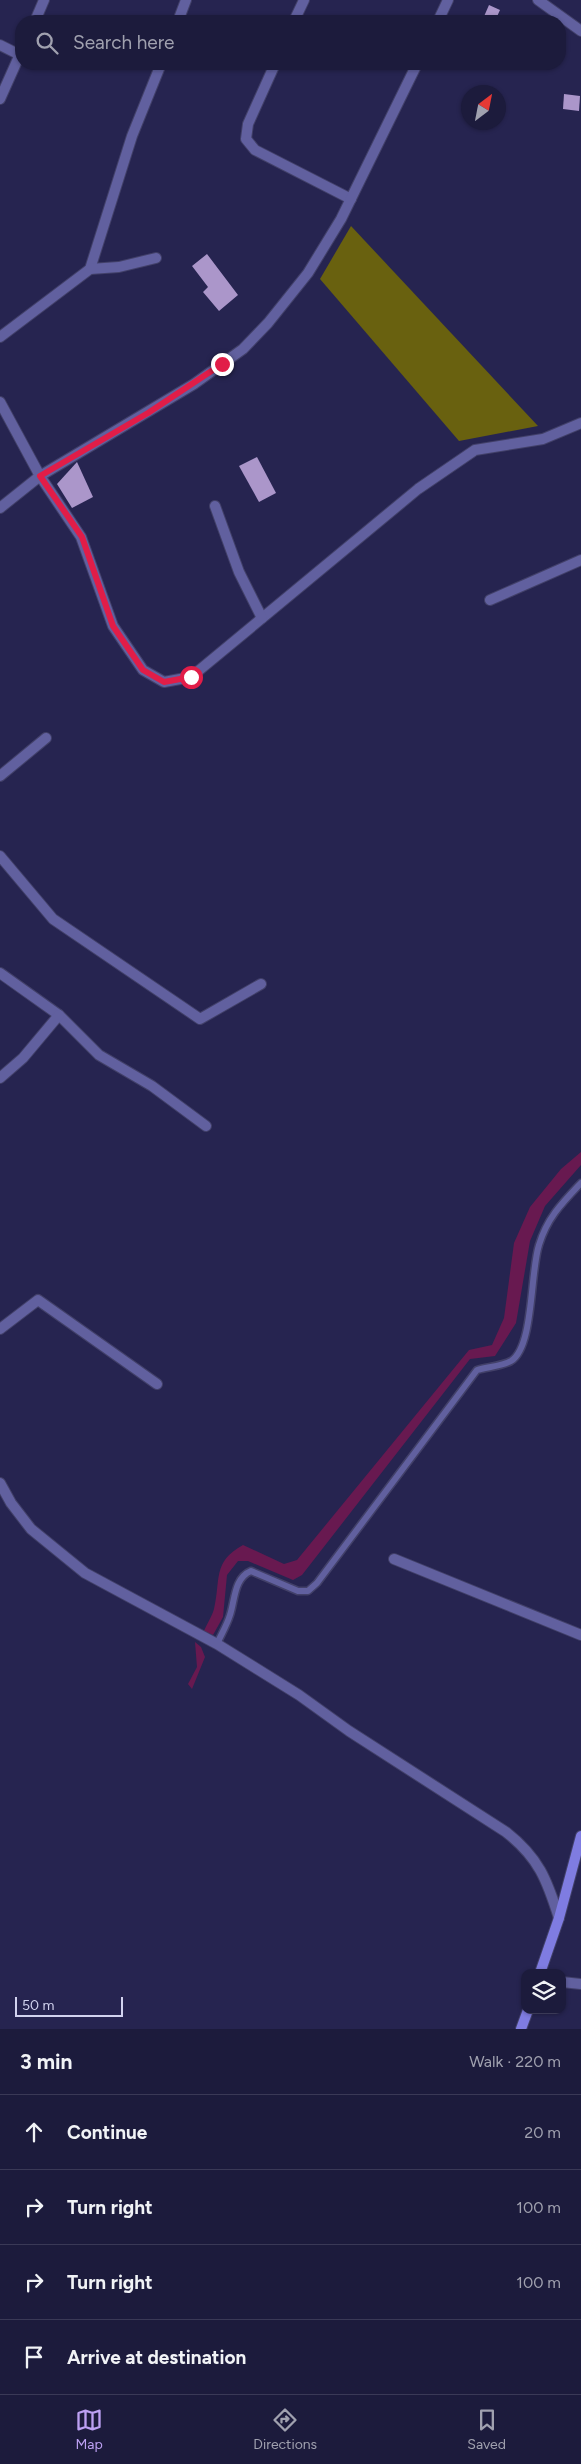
<!DOCTYPE html>
<html lang="en">
<head>
<meta charset="utf-8">
<style>
	:root { --surface:#1c1b3c; --page:#292847; --text:#f1f3f6; --muted:#a0a1af; --line:#3a3956; --accent:#bca0f2 }
	body { margin:0; font-family:Figtree,sans-serif; background:var(--page); color:var(--text) }
	.controls { position:absolute; right:15px; bottom:15px; display:grid; overflow:hidden; border-radius:10px; box-shadow:0 1px 4px #0004 }
	.controls button { width:45px; height:45px; display:grid; place-items:center; padding:0; border:0; border-bottom:1px solid var(--line); background:var(--surface); color:var(--text); font:25px sans-serif }
	.compass { position:absolute; left:461px; top:85px; width:45px; height:45px; border-radius:50%; background:var(--surface); box-shadow:0 1px 4px #0004; rotate:32deg }
	.scale { position:absolute; left:15px; bottom:12px; width:108px; box-sizing:border-box; padding-left:5px; border:2px solid #d2d3ef; border-top:0; font-size:14px; line-height:18px; white-space:nowrap; color:#d2d3ef; -webkit-text-stroke:4px #262450; paint-order:stroke }
	.stop { position:absolute; width:15px; height:15px; margin:-11px; border:4px solid #e11d48; border-radius:50%; background:#fff }
	.stop.end { background:#e11d48; border-color:#fff; box-shadow:0 1px 5px #0008 }
	.list { margin:0; padding:0; list-style:none }
	h2 { display:flex; justify-content:space-between; align-items:center; height:65px; margin:0; padding:0 20px; font-size:21px }
	h2 small { font-size:16px; font-weight:400; color:var(--muted) }
	.list li { display:grid; grid-template-columns:32px 1fr auto; gap:15px; align-items:center; box-sizing:border-box; height:75px; padding:0 20px; border-top:1px solid var(--line) }
	.list b { display:block; font-size:19px; white-space:nowrap }
	.list em { font-size:16px; font-style:normal; color:var(--muted) }
	.icon { flex:none; width:28px; height:28px; fill:none; stroke:currentColor; stroke-width:2; stroke-linecap:round; stroke-linejoin:round }
	.map { position:relative; flex:none; width:581px; height:2029px; overflow:hidden }
	.search { position:absolute; background:var(--surface); box-shadow:0 1px 4px #0004; left:15px; right:15px; top:15px; height:55px; display:flex; align-items:center; gap:12px; box-sizing:border-box; padding:0 18px; border-radius:20px; color:var(--muted); font-size:19px }
	.sheet { height:365px; background:var(--surface) }
	nav { display:flex; justify-content:space-around; align-items:center; box-sizing:border-box; height:70px; border-top:1px solid var(--line); background:var(--surface); font-size:14px; color:var(--muted) }
	nav a { display:grid; justify-items:center; gap:2px }
	nav .on { color:var(--accent) }
	.map>svg:first-child { display:block }
	.forest { fill:#69610f }
	.water { fill:#681950 }
	.building { fill:#ab96ca }
	.lines { fill:none; stroke-linecap:round; stroke-linejoin:round }
	.lane-casing { stroke:#424069; stroke-width:9 }
	.street-casing { stroke:#424069; stroke-width:12 }
	.secondary-casing { stroke:#424069; stroke-width:12 }
	.lane { stroke:#61609f; stroke-width:6 }
	.street { stroke:#61609f; stroke-width:10 }
	.secondary { stroke:#7f7ce1; stroke-width:10 }
	.route { stroke:#e11d48; stroke-width:6 }
</style>
</head>
<body>
<div class="map">
<svg width="581" height="2029" viewBox="0 0 581 2029">
	<rect width="100%" height="100%" fill="#262450"/>
	<path class="forest" d="M 351,226 L 538,426 L 459,441 L 320,279 Z"/>
	<g class="water">
		<path d="M 581,1152 L 581,1165 L 545,1206 L 530,1241 L 516,1323 L 495,1356 L 470,1359 L 302,1575 L 293,1580 L 248,1561 L 238,1561 L 227,1575 L 223,1617 L 213,1635 L 204,1631 C 207,1624 212,1616 214,1609 C 221,1580 212,1562 243,1545 L 284,1564 L 297,1560 L 469,1350 L 492,1345 L 504,1318 L 514,1243 L 530,1207 L 561,1169 Z"/>
		<path d="M 195,1642 L 201,1647 L 205,1657 L 192,1689 L 188,1684 L 197,1667 Z"/>
	</g>
	<g class="building">
		<path d="M 489,5 L 500,10 L 495,21 L 482,21 Z"/>
		<path d="M 564,94 L 580,96 L 579,111 L 563,109 Z"/>
		<path d="M 207,254 L 238,295 L 219,311 L 203,292 L 208,287 L 192,266 Z"/>
		<path d="M 257,457 L 276,493 L 259,502 L 239,466 Z"/>
		<path d="M 77,462 L 93,497 L 72,508 L 57,484 Z"/>
	</g>
	<g class="lines">
		<g class="lane-casing">
			<path id="lane" d="M 217,1644 C 221,1635 227,1625 230,1615 C 235,1600 234,1578 251,1571 L 298,1591 L 308,1591 L 317,1583 L 477,1370 C 487,1367 502,1366 511,1361 C 534,1347 530,1272 539,1245 C 547,1218 562,1203 581,1183"/>
		</g>
		<g class="street-casing">
			<g id="street">
				<path d="M 538,0 L 581,31"/>
				<path d="M 35,21 L 44,0"/>
				<path d="M 178,21 L 186,0"/>
				<path d="M 294,21 L 304,0"/>
				<path d="M 438,21 L 448,0"/>
				<path d="M 0,45 L 20,55"/>
				<path d="M 275,64 L 248,124 L 246,139 L 255,150 L 351,199"/>
				<path d="M 0,99 L 21,52"/>
				<path d="M 90,269 L 132,136 L 161,64"/>
				<path d="M 0,337 L 90,269 L 119,267 L 156,258"/>
				<path d="M 0,402 L 40,476 L 81,537 L 113,626 L 143,670 L 164,682 L 191,677 L 418,489 L 475,450 L 543,439 L 581,423"/>
				<path d="M 215,506 L 239,572 L 262,618"/>
				<path d="M 0,508 L 40,476 L 194,384 L 243,349 L 268,323 L 308,273 L 341,219 L 417,64"/>
				<path d="M 490,600 L 581,560"/>
				<path d="M 0,776 L 46,738"/>
				<path d="M 0,856 L 53,919 L 200,1019 L 261,984"/>
				<path d="M 0,973 L 59,1015 L 99,1055 L 152,1086 L 206,1126"/>
				<path d="M 0,1078 L 23,1058 L 59,1015"/>
				<path d="M 0,1329 L 38,1300 L 157,1384"/>
				<path d="M 0,1483 L 11,1503 L 31,1529 L 85,1573 L 217,1644 L 299,1695 L 349,1731 L 506,1832 C 539,1858 547,1880 559,1918"/>
				<path d="M 394,1559 L 581,1635"/>
				<path d="M 562,1982 L 581,1984"/>
			</g>
		</g>
		<g class="secondary-casing">
			<g id="secondary">
				<path d="M 540,1973 L 559,1918 L 581,1836"/>
				<path d="M 521,2029 L 528,2010"/>
			</g>
		</g>
		<use href="#lane" class="lane"/>
		<use href="#street" class="street"/>
		<use href="#secondary" class="secondary"/>
	</g>
	<g class="lines">
		<path class="route" d="M 191,677 L 164,682 L 143,670 L 113,626 L 82,537 L 40,476 L 148,413 L 222,364"/>
	</g>
</svg>
<div class="controls">
<button><svg class="icon" aria-label="layers" viewBox="0 0 24 24"><path d="M12 4l9 5-9 5-9-5zM3 14l9 5 9-5"/></svg></button>
</div>
<svg class="compass" viewBox="-18 -18 36 36"><path d="M0-13l5 13h-10z" fill="#e53935"/><path d="M0 13l5-13h-10z" fill="#a0a1af"/></svg>
<div class="scale">50 m</div>
<div class="stop" style="left:191px;top:677px"></div>
<div class="stop end" style="left:222px;top:364px"></div>
<div class="search"><svg class="icon" aria-label="search" viewBox="0 0 24 24"><circle cx="10" cy="10" r="6"/><path d="M15 15l6 6"/></svg>Search here</div>
</div>
<section class="sheet">
<h2>3 min<small>Walk · 220 m</small></h2>
<ul class="list">
<li><svg class="icon" aria-label="ahead" viewBox="0 0 24 24"><path d="M12 20V5M6 11l6-6 6 6"/></svg><div><b>Continue</b></div><em>20 m</em></li>
<li><svg class="icon" aria-label="right" viewBox="0 0 24 24"><path d="M7 20v-9h11M14 6l5 5-5 5"/></svg><div><b>Turn right</b></div><em>100 m</em></li>
<li><svg class="icon" aria-label="right" viewBox="0 0 24 24"><path d="M7 20v-9h11M14 6l5 5-5 5"/></svg><div><b>Turn right</b></div><em>100 m</em></li>
<li><svg class="icon" aria-label="arrive" viewBox="0 0 24 24"><path d="M6 21V4h12l-3 4 3 4H6"/></svg><div><b>Arrive at destination</b></div></li>
</ul>
</section>
<nav>
<a class="on"><svg class="icon" aria-label="map" viewBox="0 0 24 24"><path d="M3 6l6-2 6 2 6-2v14l-6 2-6-2-6 2zM9 4v14M15 6v14"/></svg>Map</a>
<a><svg class="icon" aria-label="directions" viewBox="0 0 24 24"><path d="M12 3l9 9-9 9-9-9zM9 14v-3h6M13 9l2 2-2 2"/></svg>Directions</a>
<a><svg class="icon" aria-label="saved" viewBox="0 0 24 24"><path d="M7 4h10v16l-5-4-5 4z"/></svg>Saved</a>
</nav>
</body>
</html>
